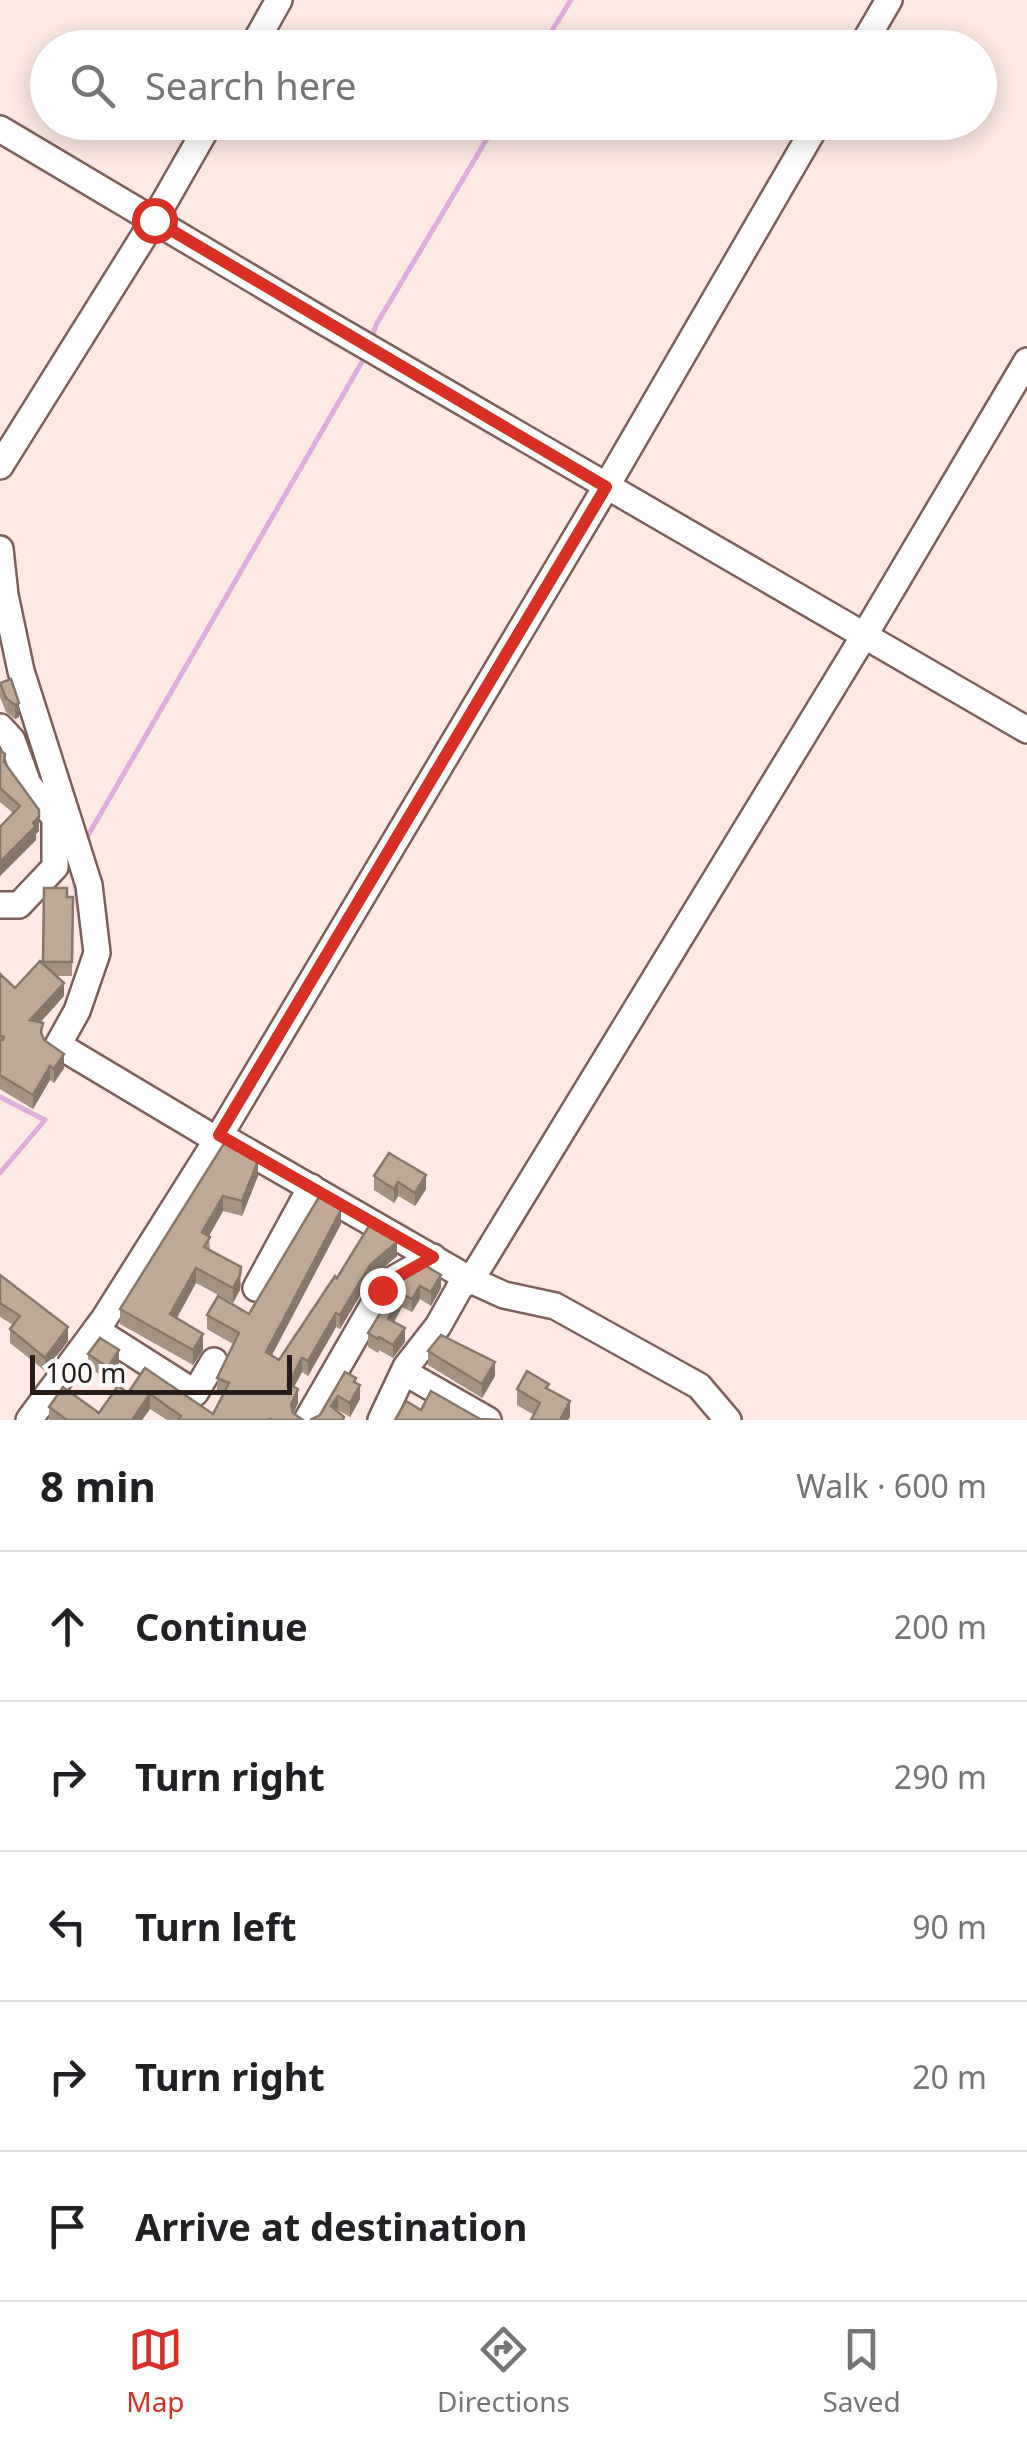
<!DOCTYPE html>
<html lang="en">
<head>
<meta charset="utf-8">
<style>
	:root { --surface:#fff; --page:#f6f6f6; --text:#202124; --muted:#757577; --line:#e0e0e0; --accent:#d93025 }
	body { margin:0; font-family:"Noto Sans",sans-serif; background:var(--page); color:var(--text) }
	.scale { position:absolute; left:30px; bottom:25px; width:262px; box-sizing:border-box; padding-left:10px; border:5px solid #281c19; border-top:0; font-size:28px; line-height:35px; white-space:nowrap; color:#281c19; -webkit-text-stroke:8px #fbfbfb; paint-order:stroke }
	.stop { position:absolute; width:30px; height:30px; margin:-22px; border:8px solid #d93025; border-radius:50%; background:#fff }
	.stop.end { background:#d93025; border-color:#fff; box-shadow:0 2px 10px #0008 }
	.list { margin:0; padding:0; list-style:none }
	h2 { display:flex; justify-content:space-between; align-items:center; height:130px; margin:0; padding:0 40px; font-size:42px }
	h2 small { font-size:32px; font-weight:400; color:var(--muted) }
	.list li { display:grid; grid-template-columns:65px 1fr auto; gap:30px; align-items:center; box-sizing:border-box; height:150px; padding:0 40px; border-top:2px solid var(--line) }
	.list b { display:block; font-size:38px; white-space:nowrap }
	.list em { font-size:32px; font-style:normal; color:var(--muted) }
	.icon { flex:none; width:55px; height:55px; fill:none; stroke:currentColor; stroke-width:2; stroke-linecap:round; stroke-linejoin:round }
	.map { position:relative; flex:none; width:1027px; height:1420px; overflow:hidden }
	.search { position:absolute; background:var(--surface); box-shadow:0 5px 25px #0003; left:30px; right:30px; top:30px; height:110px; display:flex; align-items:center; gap:25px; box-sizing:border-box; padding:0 35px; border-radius:55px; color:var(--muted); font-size:38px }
	.sheet { height:880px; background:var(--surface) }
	nav { display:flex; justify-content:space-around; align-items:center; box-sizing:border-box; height:140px; border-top:2px solid var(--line); background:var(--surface); font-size:28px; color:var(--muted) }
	nav a { display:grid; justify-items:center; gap:5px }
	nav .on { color:var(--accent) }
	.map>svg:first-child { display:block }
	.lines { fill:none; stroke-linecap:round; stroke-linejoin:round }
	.stream { stroke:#e1abdd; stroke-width:5 }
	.minor-casing { stroke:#7c5f58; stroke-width:30 }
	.minor { stroke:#fff; stroke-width:25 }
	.wall { fill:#a69280 }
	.shaded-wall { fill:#877768 }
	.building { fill:#c1aa95; stroke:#877768; stroke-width:2.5 }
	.route { stroke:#d93025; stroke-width:12 }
</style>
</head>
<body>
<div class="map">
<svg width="1027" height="1420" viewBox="0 0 1027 1420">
	<rect width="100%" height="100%" fill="#fee9e4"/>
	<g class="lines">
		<g class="stream">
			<path d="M 541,48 L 571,0"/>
			<path d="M 371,340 L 376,325 L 497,122"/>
			<path d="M 86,839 L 366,355"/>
			<path d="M 73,871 L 81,925"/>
			<path d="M 0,1097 L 45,1120 L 0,1173"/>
		</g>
		<g class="minor-casing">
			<g id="minor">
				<path d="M 252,48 L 279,0"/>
				<path d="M 861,48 L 889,0"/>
				<path d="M 0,129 L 323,321 L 1027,730"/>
				<path d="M 0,466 L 154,220 L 210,122"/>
				<path d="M 0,549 L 5,595 L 21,671 L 89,885 L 97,953 L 77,1011 L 58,1045 L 217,1140"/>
				<path d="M 0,727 L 12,740 L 28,784 L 55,818 L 55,867 L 19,905 L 0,905"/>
				<path d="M 219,1135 L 471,1280 L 504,1295 L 555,1306 L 699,1386 L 728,1420"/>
				<path d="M 256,1288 L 311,1187"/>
				<path d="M 96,1330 L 195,1393 L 214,1361"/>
				<path d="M 404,1372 L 488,1420"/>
				<path d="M 29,1420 L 104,1319 L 217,1140 L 606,487 L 818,122"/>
				<path d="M 307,1420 L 382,1290 L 390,1281 L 433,1257"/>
				<path d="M 381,1420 L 406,1367 L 438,1326 L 460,1287 L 471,1280 L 864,636 L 1027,361"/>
			</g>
		</g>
		<use href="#minor" class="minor"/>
	</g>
	<g class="wall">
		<path d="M 0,683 L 19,703 L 19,717 L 15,719 L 6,712 L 0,697 Z"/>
		<path d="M 0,750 L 5,764 L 39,831 L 36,834 L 36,840 L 0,876 L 0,827 L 13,813 L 0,802 Z"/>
		<path d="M 44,888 L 67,897 L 73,897 L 72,976 L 56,976 L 64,996 L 40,1022 L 44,1040 L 64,1068 L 54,1083 L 50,1080 L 33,1109 L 0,1089 L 0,974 L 15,988 L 43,964 Z"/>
		<path d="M 225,1142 L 258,1176 L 242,1216 L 223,1211 L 209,1236 L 210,1251 L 241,1283 L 240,1290 L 233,1303 L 196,1283 L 177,1318 L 203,1350 L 193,1365 L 120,1324 L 120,1309 Z"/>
		<path d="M 374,1176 L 426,1189 L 415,1206 L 398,1196 L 394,1203 L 374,1190 Z"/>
		<path d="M 341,1224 L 272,1355 L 279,1360 L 337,1278 L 397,1256 L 370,1279 L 340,1329 L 336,1327 L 308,1376 L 302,1372 L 294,1387 L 298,1403 L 293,1414 L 303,1420 L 167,1420 L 150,1409 L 142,1420 L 49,1420 L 49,1407 L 99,1413 L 128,1393 L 145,1368 L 213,1414 L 223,1395 L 217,1392 L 217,1378 L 233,1344 L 207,1329 L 207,1315 L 249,1314 Z"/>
		<path d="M 0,1275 L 68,1341 L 45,1371 L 10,1343 L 10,1329 L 13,1325 L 0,1317 Z"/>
		<path d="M 400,1281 L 441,1288 L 431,1306 L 420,1299 L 412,1312 L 402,1307 L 394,1322 L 405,1342 L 393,1358 L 379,1350 L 378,1353 L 368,1347 L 368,1333 Z"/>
		<path d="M 428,1351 L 495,1376 L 482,1398 L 428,1365 Z"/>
		<path d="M 88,1354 L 119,1364 L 108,1380 L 88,1367 Z"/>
		<path d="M 345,1372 L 356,1383 L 360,1399 L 350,1417 L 338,1410 L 344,1420 L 320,1415 Z"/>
		<path d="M 517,1389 L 549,1390 L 570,1417 L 534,1415 L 517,1405 Z"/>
	</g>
	<g class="shaded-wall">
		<path d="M 19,703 L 19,717 L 15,719 L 15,705 Z"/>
		<path d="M 39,817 L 39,831 L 36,834 L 36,840 L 0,876 L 0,862 Z"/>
		<path d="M 64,983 L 64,996 L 30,1034 L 30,1020 Z"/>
		<path d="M 64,1054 L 64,1068 L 54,1083 L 54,1069 Z"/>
		<path d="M 50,1066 L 50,1080 L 33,1109 L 33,1095 Z"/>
		<path d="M 258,1161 L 258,1176 L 242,1216 L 242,1201 Z"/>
		<path d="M 426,1175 L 426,1189 L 415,1206 L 415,1193 Z"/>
		<path d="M 398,1182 L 398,1196 L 394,1203 L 394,1189 Z"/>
		<path d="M 223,1196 L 223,1211 L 202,1248 L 202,1232 Z"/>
		<path d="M 341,1210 L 341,1224 L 266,1366 L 266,1352 Z"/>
		<path d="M 397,1242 L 397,1256 L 370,1279 L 340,1329 L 340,1315 L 370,1265 Z"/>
		<path d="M 241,1267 L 240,1290 L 233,1303 L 233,1288 Z"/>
		<path d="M 196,1268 L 196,1283 L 170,1330 L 170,1314 Z"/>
		<path d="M 441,1275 L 441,1288 L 431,1306 L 431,1292 Z"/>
		<path d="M 420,1286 L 420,1299 L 412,1312 L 412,1299 Z"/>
		<path d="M 402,1294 L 402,1307 L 388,1332 L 388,1319 Z"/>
		<path d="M 336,1313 L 336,1327 L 308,1376 L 308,1361 Z"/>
		<path d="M 68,1327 L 68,1341 L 45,1371 L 45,1358 Z"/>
		<path d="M 405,1328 L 405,1342 L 393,1358 L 393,1345 Z"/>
		<path d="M 203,1334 L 203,1350 L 193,1365 L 193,1350 Z"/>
		<path d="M 119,1350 L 119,1364 L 108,1380 L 108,1367 Z"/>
		<path d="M 302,1358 L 302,1372 L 288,1398 L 288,1384 Z"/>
		<path d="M 495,1362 L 495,1376 L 482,1398 L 482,1384 Z"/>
		<path d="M 356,1378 L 356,1392 L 360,1385 L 360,1399 L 350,1417 L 350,1403 Z"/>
		<path d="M 298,1389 L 298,1403 L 291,1419 L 291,1405 Z"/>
		<path d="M 150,1394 L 150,1409 L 142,1420 L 132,1420 Z"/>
		<path d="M 338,1396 L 338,1410 L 331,1420 L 331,1406 Z"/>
		<path d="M 570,1401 L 570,1417 L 568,1420 L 560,1420 Z"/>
	</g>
	<g class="building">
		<path d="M 11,679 L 19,703 L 15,705 L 6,698 L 0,683 Z"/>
		<path d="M 0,750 L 5,754 L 4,762 L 39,810 L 39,817 L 33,823 L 36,826 L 0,862 L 0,827 L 20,806 L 0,788 Z"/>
		<path d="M 44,888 L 67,888 L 67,897 L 73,897 L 72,962 L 43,962 Z"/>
		<path d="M 40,961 L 64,983 L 30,1020 L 43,1023 L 41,1032 L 44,1040 L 64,1054 L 54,1069 L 50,1066 L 33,1095 L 0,1075 L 0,1040 L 3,1040 L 4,1037 L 0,1036 L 0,974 L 15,988 Z"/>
		<path d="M 225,1142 L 258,1161 L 242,1201 L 223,1196 L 202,1232 L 210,1237 L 204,1247 L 241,1267 L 240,1275 L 233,1288 L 196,1268 L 170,1314 L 203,1334 L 193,1350 L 120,1309 Z"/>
		<path d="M 389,1153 L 426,1175 L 415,1193 L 398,1182 L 394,1189 L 374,1176 Z"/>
		<path d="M 319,1197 L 341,1210 L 266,1352 L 279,1360 L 335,1276 L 337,1278 L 369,1226 L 397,1242 L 370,1265 L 340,1315 L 336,1313 L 308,1361 L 302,1358 L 288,1384 L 298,1389 L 291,1405 L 293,1413 L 303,1420 L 273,1420 L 270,1419 L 269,1420 L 178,1420 L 181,1416 L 150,1394 L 132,1420 L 67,1420 L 49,1407 L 63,1387 L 99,1413 L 118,1386 L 128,1393 L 145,1368 L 213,1414 L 229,1383 L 217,1378 L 239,1333 L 207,1315 L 218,1296 L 249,1314 Z"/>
		<path d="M 426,1266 L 441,1275 L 431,1292 L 420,1286 L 412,1299 L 402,1294 L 388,1319 L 405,1328 L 393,1345 L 379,1337 L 378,1339 L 368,1333 L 400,1281 Z"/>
		<path d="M 0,1275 L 68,1327 L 45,1358 L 10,1329 L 20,1316 L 0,1303 Z"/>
		<path d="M 441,1335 L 495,1362 L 482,1384 L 428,1351 Z"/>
		<path d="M 100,1338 L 119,1350 L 108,1367 L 88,1354 Z"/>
		<path d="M 527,1371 L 549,1384 L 546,1388 L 570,1401 L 560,1420 L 531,1420 L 540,1403 L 517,1389 Z"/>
		<path d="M 345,1372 L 356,1378 L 354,1382 L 360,1385 L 350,1403 L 338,1396 L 331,1406 L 344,1417 L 343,1420 L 310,1420 L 320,1415 Z"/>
		<path d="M 431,1391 L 480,1419 L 500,1420 L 395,1420 L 406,1401 L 421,1410 Z"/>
	</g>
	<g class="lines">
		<path class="route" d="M 154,220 L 606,487 L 219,1135 L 433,1257 L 390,1281 L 382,1290"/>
	</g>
</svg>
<div class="scale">100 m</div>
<div class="stop" style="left:154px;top:220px"></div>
<div class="stop end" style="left:382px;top:1290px"></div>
<div class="search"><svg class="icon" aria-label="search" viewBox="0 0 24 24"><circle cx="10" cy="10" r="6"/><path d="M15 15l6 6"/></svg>Search here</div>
</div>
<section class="sheet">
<h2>8 min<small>Walk · 600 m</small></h2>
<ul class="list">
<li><svg class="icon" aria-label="ahead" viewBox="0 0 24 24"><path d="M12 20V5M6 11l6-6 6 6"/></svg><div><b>Continue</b></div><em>200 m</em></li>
<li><svg class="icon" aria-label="right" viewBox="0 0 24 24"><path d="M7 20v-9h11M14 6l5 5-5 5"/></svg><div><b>Turn right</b></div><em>290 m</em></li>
<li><svg class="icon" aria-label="left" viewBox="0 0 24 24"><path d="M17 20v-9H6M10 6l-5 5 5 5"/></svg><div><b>Turn left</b></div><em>90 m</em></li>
<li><svg class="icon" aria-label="right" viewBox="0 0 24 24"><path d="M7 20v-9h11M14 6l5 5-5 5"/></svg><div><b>Turn right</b></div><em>20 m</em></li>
<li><svg class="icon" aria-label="arrive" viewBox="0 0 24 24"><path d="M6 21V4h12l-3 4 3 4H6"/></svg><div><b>Arrive at destination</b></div></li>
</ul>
</section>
<nav>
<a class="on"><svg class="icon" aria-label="map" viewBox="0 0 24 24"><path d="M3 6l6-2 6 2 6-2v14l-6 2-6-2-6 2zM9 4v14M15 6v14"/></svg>Map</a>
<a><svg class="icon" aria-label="directions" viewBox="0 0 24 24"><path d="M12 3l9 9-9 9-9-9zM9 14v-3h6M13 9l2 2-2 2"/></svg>Directions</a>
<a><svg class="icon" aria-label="saved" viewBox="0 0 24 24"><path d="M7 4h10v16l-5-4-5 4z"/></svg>Saved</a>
</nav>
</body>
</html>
